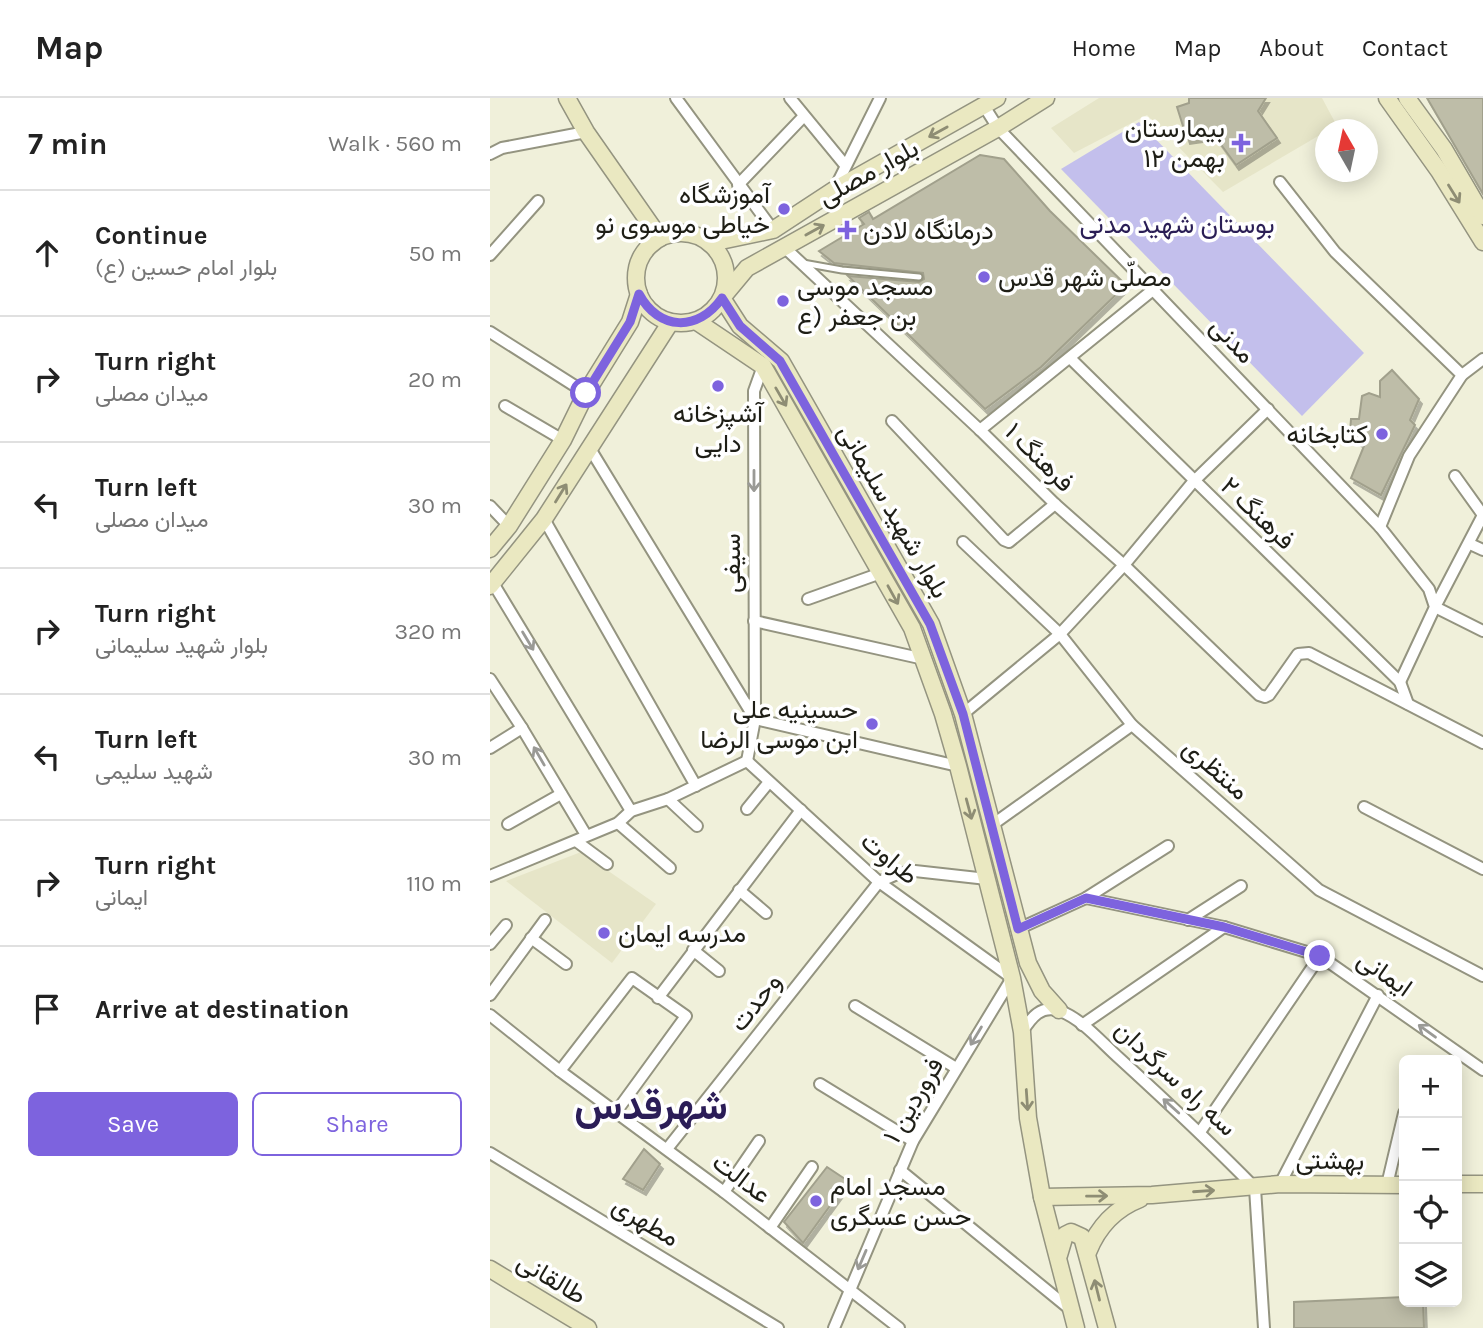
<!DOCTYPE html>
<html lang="en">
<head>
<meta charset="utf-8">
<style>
	:root { --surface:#fff; --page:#f6f6f6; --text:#222; --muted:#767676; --line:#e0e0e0; --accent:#7d63de }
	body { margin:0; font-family:Karla,Vazirmatn,sans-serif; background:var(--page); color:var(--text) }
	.controls { position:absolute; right:21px; bottom:21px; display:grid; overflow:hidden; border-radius:10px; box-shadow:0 4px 18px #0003 }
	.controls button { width:63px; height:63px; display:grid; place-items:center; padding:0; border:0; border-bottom:2px solid var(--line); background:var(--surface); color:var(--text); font:35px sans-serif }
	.compass { position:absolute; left:825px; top:21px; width:63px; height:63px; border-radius:50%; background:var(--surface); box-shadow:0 4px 18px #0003; rotate:351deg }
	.stop { position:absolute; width:21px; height:21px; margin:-16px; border:5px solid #7d63de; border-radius:50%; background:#fff }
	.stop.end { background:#7d63de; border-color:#fff; box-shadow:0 2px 7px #0008 }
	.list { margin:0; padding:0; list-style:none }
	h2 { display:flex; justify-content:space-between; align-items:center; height:91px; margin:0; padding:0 28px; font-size:30px }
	h2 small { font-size:23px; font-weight:400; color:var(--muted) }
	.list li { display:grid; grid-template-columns:46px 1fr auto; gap:21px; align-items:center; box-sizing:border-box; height:126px; padding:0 28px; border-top:2px solid var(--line) }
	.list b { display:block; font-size:26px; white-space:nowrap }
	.list p { margin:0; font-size:23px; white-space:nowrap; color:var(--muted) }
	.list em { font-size:23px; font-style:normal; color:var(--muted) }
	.actions { display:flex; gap:14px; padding:21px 28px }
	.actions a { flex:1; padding:16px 0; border:2px solid var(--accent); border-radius:10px; text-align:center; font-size:24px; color:var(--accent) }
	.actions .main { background:var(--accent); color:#fff }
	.icon { flex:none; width:38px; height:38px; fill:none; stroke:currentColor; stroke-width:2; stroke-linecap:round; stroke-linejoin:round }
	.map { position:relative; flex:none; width:993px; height:1230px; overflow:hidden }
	header { display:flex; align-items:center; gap:42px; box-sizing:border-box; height:98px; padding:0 35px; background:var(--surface); border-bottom:2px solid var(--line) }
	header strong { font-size:33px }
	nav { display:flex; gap:38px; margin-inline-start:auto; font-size:24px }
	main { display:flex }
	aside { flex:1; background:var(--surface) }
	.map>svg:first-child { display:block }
	.built { fill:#e6e5c8 }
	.green { fill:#c3bfec }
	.building { fill:#bebda8; stroke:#a1a08c; stroke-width:2; filter:url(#shadow) }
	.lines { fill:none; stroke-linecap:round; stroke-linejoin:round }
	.lane-casing { stroke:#949480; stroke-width:9 }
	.street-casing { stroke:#949480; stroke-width:14 }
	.secondary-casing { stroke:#949480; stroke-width:19 }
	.lane { stroke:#fff; stroke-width:5 }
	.street { stroke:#fff; stroke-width:10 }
	.secondary { stroke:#eae8c1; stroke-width:16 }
	.oneway { stroke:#8e8d74 }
	.oneway2 { stroke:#9a9a96 }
	.route { stroke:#7d63de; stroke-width:9 }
	.poi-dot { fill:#7d63de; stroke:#fff; stroke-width:2.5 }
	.labels { text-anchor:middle; stroke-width:7; stroke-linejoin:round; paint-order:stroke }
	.poi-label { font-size:26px; fill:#1e1e16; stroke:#fff; text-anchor:start }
	.street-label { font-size:26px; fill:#1e1e16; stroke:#fff }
	.park-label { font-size:26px; fill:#2a1e55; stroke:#fff }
	.town-label { font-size:40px; font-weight:bold; fill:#2b1d57; stroke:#fff }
</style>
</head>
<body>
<header>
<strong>Map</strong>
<nav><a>Home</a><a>Map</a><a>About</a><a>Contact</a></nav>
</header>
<main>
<aside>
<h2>7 min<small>Walk · 560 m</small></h2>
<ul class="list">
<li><svg class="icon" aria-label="ahead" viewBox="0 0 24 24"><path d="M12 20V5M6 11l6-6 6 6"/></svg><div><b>Continue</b><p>بلوار امام حسین (ع)</p></div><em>50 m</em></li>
<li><svg class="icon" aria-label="right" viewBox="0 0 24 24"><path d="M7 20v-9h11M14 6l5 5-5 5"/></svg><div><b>Turn right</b><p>میدان مصلی</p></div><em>20 m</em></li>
<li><svg class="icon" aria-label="left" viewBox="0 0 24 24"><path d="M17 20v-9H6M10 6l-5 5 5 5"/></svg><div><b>Turn left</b><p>میدان مصلی</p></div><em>30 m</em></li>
<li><svg class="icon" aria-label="right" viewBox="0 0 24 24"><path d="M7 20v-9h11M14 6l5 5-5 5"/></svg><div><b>Turn right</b><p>بلوار شهید سلیمانی</p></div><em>320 m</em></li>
<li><svg class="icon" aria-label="left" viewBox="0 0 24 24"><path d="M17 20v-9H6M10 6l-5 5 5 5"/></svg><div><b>Turn left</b><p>شهید سلیمی</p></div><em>30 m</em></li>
<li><svg class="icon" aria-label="right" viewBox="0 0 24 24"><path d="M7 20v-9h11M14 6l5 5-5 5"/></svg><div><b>Turn right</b><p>ایمانی</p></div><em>110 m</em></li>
<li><svg class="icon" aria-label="arrive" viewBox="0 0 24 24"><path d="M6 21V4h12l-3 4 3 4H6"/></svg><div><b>Arrive at destination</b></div></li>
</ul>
<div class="actions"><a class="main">Save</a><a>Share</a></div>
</aside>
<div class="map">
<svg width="993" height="1230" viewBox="0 0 993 1230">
	<defs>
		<filter id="shadow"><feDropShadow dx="3" dy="5" stdDeviation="0" flood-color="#0004"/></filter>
	</defs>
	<rect width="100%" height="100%" fill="#f0f0da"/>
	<g class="built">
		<path d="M 609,0 L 832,0 L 847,28 L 836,32 L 835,34 L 733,94 L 657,17 L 584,55 L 561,30 Z"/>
		<path d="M 91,754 L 166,806 L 122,865 L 16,783 Z"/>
	</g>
	<path class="green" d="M 649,24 L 874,255 L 812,318 L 571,71 Z"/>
	<g class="building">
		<path d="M 699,0 L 776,0 L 768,13 L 787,40 L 746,67 L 724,37 L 697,41 L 687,9 L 699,5 Z"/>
		<path d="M 937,0 L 993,0 L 993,96 Z"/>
		<path d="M 490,57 L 514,61 L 560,113 L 636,187 L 551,269 L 495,311 L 358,178 L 429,184 L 434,181 L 433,175 L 344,165 L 329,153 L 374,126 L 369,120 L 379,114 L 383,121 Z"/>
		<path d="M 902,272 L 929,301 L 920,322 L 925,327 L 891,397 L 861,380 L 874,348 L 865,340 L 866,337 L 860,334 L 861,321 L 869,321 L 872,298 L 879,295 L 890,299 L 890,283 Z"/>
		<path d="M 154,1051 L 170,1066 L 153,1092 L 133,1081 Z"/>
		<path d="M 337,1069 L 358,1083 L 313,1145 L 294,1124 Z"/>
		<path d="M 914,1199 L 914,1204 L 933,1204 L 934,1230 L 804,1230 L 804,1204 Z"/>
	</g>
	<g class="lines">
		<g class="lane-casing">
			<path id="lane" d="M 313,165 L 352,172 L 429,179"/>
		</g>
		<g class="street-casing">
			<g id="street">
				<path d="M 186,0 L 283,132"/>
				<path d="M 300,0 L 355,67"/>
				<path d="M 494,8 L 508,30 L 890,429 L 939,491 L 945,509 L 910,584"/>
				<path d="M 0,56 L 12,50 L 96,34"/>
				<path d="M 790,84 L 845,154 L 972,277"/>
				<path d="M 248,87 L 314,18"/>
				<path d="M 344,92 L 390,0"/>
				<path d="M 294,149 L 490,332 L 565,406 L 634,467 L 769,597 L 775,599 L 779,597 L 808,556 L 819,555 L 993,645"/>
				<path d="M 0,157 L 48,103"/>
				<path d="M 0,234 L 96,295"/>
				<path d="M 580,260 L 910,584 L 918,606"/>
				<path d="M 15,308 L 73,342"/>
				<path d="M 402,323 L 514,442 L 519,444 L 565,406"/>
				<path d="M 490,332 L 664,191"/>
				<path d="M 99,349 L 265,621 L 468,668"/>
				<path d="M 965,378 L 993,417"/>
				<path d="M 0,408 L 19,428"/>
				<path d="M 993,417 L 945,509 L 993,533"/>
				<path d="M 54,421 L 206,688"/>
				<path d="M 890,429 L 919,358 L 972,277 L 993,261"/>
				<path d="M 473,444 L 570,536 L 642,627 L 829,792 L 993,878"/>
				<path d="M 980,446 L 993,452"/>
				<path d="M 3,485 L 141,713"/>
				<path d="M 318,501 L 391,475"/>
				<path d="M 264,523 L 434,561"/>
				<path d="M 0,581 L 32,630 L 96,737"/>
				<path d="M 473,616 L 570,536 L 634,467 L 703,384 L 778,311"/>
				<path d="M 0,650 L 32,630"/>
				<path d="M 257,663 L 389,784 L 522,880 L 423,1043 L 344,1230"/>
				<path d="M 257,663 L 265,621 L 264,293 L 273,268"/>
				<path d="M 178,701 L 207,728"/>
				<path d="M 874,709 L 993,771"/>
				<path d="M 257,711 L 279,684"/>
				<path d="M 128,725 L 180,770"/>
				<path d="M 18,726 L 71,696"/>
				<path d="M 502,727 L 642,627"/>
				<path d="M 86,743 L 117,766"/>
				<path d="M 0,778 L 128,725 L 141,713 L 178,701 L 257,663"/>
				<path d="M 249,792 L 276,815"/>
				<path d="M 596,800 L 734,829 L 830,858 L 993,972"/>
				<path d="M 698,822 L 751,788"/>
				<path d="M 528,831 L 596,800 L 678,748"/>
				<path d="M 41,840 L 76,866"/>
				<path d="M 0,846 L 16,827"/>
				<path d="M 203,852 L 229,873"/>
				<path d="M 0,897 L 55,822"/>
				<path d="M 168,900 L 311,712"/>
				<path d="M 365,908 L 466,970"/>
				<path d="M 0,917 L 70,973 L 234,1094 L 409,1230"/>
				<path d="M 592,927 L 734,829"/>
				<path d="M 532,934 C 541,920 551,906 570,913 C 592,921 611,944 629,960 C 675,1002 721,1045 765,1090 L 774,1230"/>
				<path d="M 70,973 L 142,880 L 196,918 L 126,1014"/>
				<path d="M 330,986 L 423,1043"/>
				<path d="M 710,1034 L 830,858"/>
				<path d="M 177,1051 L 389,784 L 407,776 L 425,773 L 497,781"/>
				<path d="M 0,1055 L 288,1230"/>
				<path d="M 410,1072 L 581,1212"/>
				<path d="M 790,1086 L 888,897"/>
				<path d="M 897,1087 L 914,1015"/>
				<path d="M 234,1094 L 269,1043"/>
				<path d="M 280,1130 L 322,1069"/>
			</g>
		</g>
		<g class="secondary-casing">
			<g id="secondary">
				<path d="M 77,0 L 96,34 L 170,140"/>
				<path d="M 556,0 L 508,30 L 257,170 L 232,200 L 250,228 L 291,263 L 441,526 L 473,616 L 538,865 L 552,893 L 569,912"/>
				<path d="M 897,0 L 949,73 L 993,144"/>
				<path d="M 917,0 L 954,51 L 993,118"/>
				<circle cx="191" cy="180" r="45"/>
				<path d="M 221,145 L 283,132 L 344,92 L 507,0"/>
				<path d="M 206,223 L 273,268 L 422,530 L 453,616 L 468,668 L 522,880 L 532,934 L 538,1020 L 552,1099 L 586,1230"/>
				<path d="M 0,451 L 19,428 L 73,342 L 96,295 L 140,224 L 149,196"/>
				<path d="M 0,488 L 54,421 L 180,225"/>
				<path d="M 967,1086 L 993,1086"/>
				<path d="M 552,1099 L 662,1097 L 790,1086 L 914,1087"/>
				<path d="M 598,1154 C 608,1129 624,1111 650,1101"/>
				<path d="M 569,1157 L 575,1137 L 581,1134 L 592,1139 L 617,1230"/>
				<path d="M 0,1171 L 98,1230"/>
			</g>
		</g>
		<use href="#lane" class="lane"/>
		<use href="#street" class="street"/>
		<use href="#secondary" class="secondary"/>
	</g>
	<defs><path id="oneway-shaft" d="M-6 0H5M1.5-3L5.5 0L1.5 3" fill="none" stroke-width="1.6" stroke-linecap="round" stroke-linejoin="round" transform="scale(1.75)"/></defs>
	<g class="oneway">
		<use href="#oneway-shaft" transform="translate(448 34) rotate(151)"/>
		<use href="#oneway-shaft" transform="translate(964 96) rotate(58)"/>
		<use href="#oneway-shaft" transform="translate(325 132) rotate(-29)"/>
		<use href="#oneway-shaft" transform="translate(291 299) rotate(60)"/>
		<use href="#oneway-shaft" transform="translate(71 395) rotate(-58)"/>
		<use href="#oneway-shaft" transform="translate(403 497) rotate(61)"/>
		<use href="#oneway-shaft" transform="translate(479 711) rotate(75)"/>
		<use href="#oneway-shaft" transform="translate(537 1002) rotate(86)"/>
		<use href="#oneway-shaft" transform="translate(714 1093) rotate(-4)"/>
		<use href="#oneway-shaft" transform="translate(607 1098) rotate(-1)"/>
		<use href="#oneway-shaft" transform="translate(607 1192) rotate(-104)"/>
	</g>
	<g class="oneway2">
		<use href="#oneway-shaft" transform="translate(264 383) rotate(90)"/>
		<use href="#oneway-shaft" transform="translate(38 543) rotate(59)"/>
		<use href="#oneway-shaft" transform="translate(49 658) rotate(-120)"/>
		<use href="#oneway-shaft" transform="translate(937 933) rotate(-144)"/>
		<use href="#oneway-shaft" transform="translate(486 938) rotate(121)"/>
		<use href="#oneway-shaft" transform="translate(681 1008) rotate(-138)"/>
		<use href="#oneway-shaft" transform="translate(372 1162) rotate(113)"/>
	</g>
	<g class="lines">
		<path class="route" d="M 96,295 L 140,224 L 149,196 C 169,233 208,234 232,200 L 250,228 L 290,263 L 440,526 L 473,616 L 528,831 L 596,800 L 734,829 L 830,858"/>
	</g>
	<g class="poi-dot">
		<path d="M747.5 34.5h7v7h7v7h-7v7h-7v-7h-7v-7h7z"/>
		<circle cx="294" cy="111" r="7"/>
		<path d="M353.5 121.5h7v7h7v7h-7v7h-7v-7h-7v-7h7z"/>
		<circle cx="494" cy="179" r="7"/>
		<circle cx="293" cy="203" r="7"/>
		<circle cx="228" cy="288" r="7"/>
		<circle cx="892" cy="336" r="7"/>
		<circle cx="382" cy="626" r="7"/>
		<circle cx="114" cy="835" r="7"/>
		<circle cx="326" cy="1103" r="7"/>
	</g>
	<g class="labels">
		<g class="poi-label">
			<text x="735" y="39" text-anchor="end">بیمارستان<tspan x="735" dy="30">۱۲ بهمن</tspan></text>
			<text x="280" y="105" text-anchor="end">آموزشگاه<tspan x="280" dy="30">خیاطی موسوی نو</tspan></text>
			<text x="373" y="141">درمانگاه لادن</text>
			<text x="508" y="188">مصلّی شهر قدس</text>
			<text x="307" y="197">مسجد موسی<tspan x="307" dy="30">بن جعفر (ع</tspan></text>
			<text x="228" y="324" text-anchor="middle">آشپزخانه<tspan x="228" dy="30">دایی</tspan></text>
			<text x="878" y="345" text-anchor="end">کتابخانه</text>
			<text x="368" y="620" text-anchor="end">حسینیه علی<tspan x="368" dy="30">ابن موسی الرضا</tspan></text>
			<text x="128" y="844">مدرسه ایمان</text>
			<text x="340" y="1097">مسجد امام<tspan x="340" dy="30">حسن عسگری</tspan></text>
		</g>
		<g class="street-label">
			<text transform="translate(378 74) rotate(-29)" y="9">بلوار مصلی</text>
			<text transform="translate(743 242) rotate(47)" y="9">مدنی</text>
			<text transform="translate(550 359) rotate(45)" y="9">فرهنگ ۱</text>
			<text transform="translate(404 413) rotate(60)" y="9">بلوار شهید سلیمانی</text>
			<text transform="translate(768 415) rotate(44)" y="9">فرهنگ ۲</text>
			<text transform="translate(241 465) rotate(-90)" y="9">سیفی</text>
			<text transform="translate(726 671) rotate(41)" y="9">منتظری</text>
			<text transform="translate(400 760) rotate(40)" y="9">طراوت</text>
			<text transform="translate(895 875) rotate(35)" y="9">ایمانی</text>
			<text transform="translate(265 904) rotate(-52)" y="9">وحدت</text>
			<text transform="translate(686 980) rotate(43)" y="9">سه راه سرگردان</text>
			<text transform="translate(423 1002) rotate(-60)" y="9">فروردین ۱</text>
			<text transform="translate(840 1062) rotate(1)" y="9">بهشتی</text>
			<text transform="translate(252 1080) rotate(37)" y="9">عدالت</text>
			<text transform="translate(156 1123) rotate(31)" y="9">مطهری</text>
			<text transform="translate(62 1180) rotate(31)" y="9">طالقانی</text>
		</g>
		<g class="park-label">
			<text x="687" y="135">بوستان شهید مدنی</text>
		</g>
		<g class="town-label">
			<text x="161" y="1021">شهرقدس</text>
		</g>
	</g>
</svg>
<div class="controls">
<button>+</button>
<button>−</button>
<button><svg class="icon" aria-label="locate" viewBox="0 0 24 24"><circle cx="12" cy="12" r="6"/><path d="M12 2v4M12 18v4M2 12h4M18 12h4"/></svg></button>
<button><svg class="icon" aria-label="layers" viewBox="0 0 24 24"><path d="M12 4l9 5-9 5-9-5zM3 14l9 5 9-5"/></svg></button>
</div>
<svg class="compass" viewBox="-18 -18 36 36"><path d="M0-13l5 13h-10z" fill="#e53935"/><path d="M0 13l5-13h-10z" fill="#767676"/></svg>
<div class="stop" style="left:96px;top:295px"></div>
<div class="stop end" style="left:830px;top:858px"></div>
</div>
</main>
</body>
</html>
